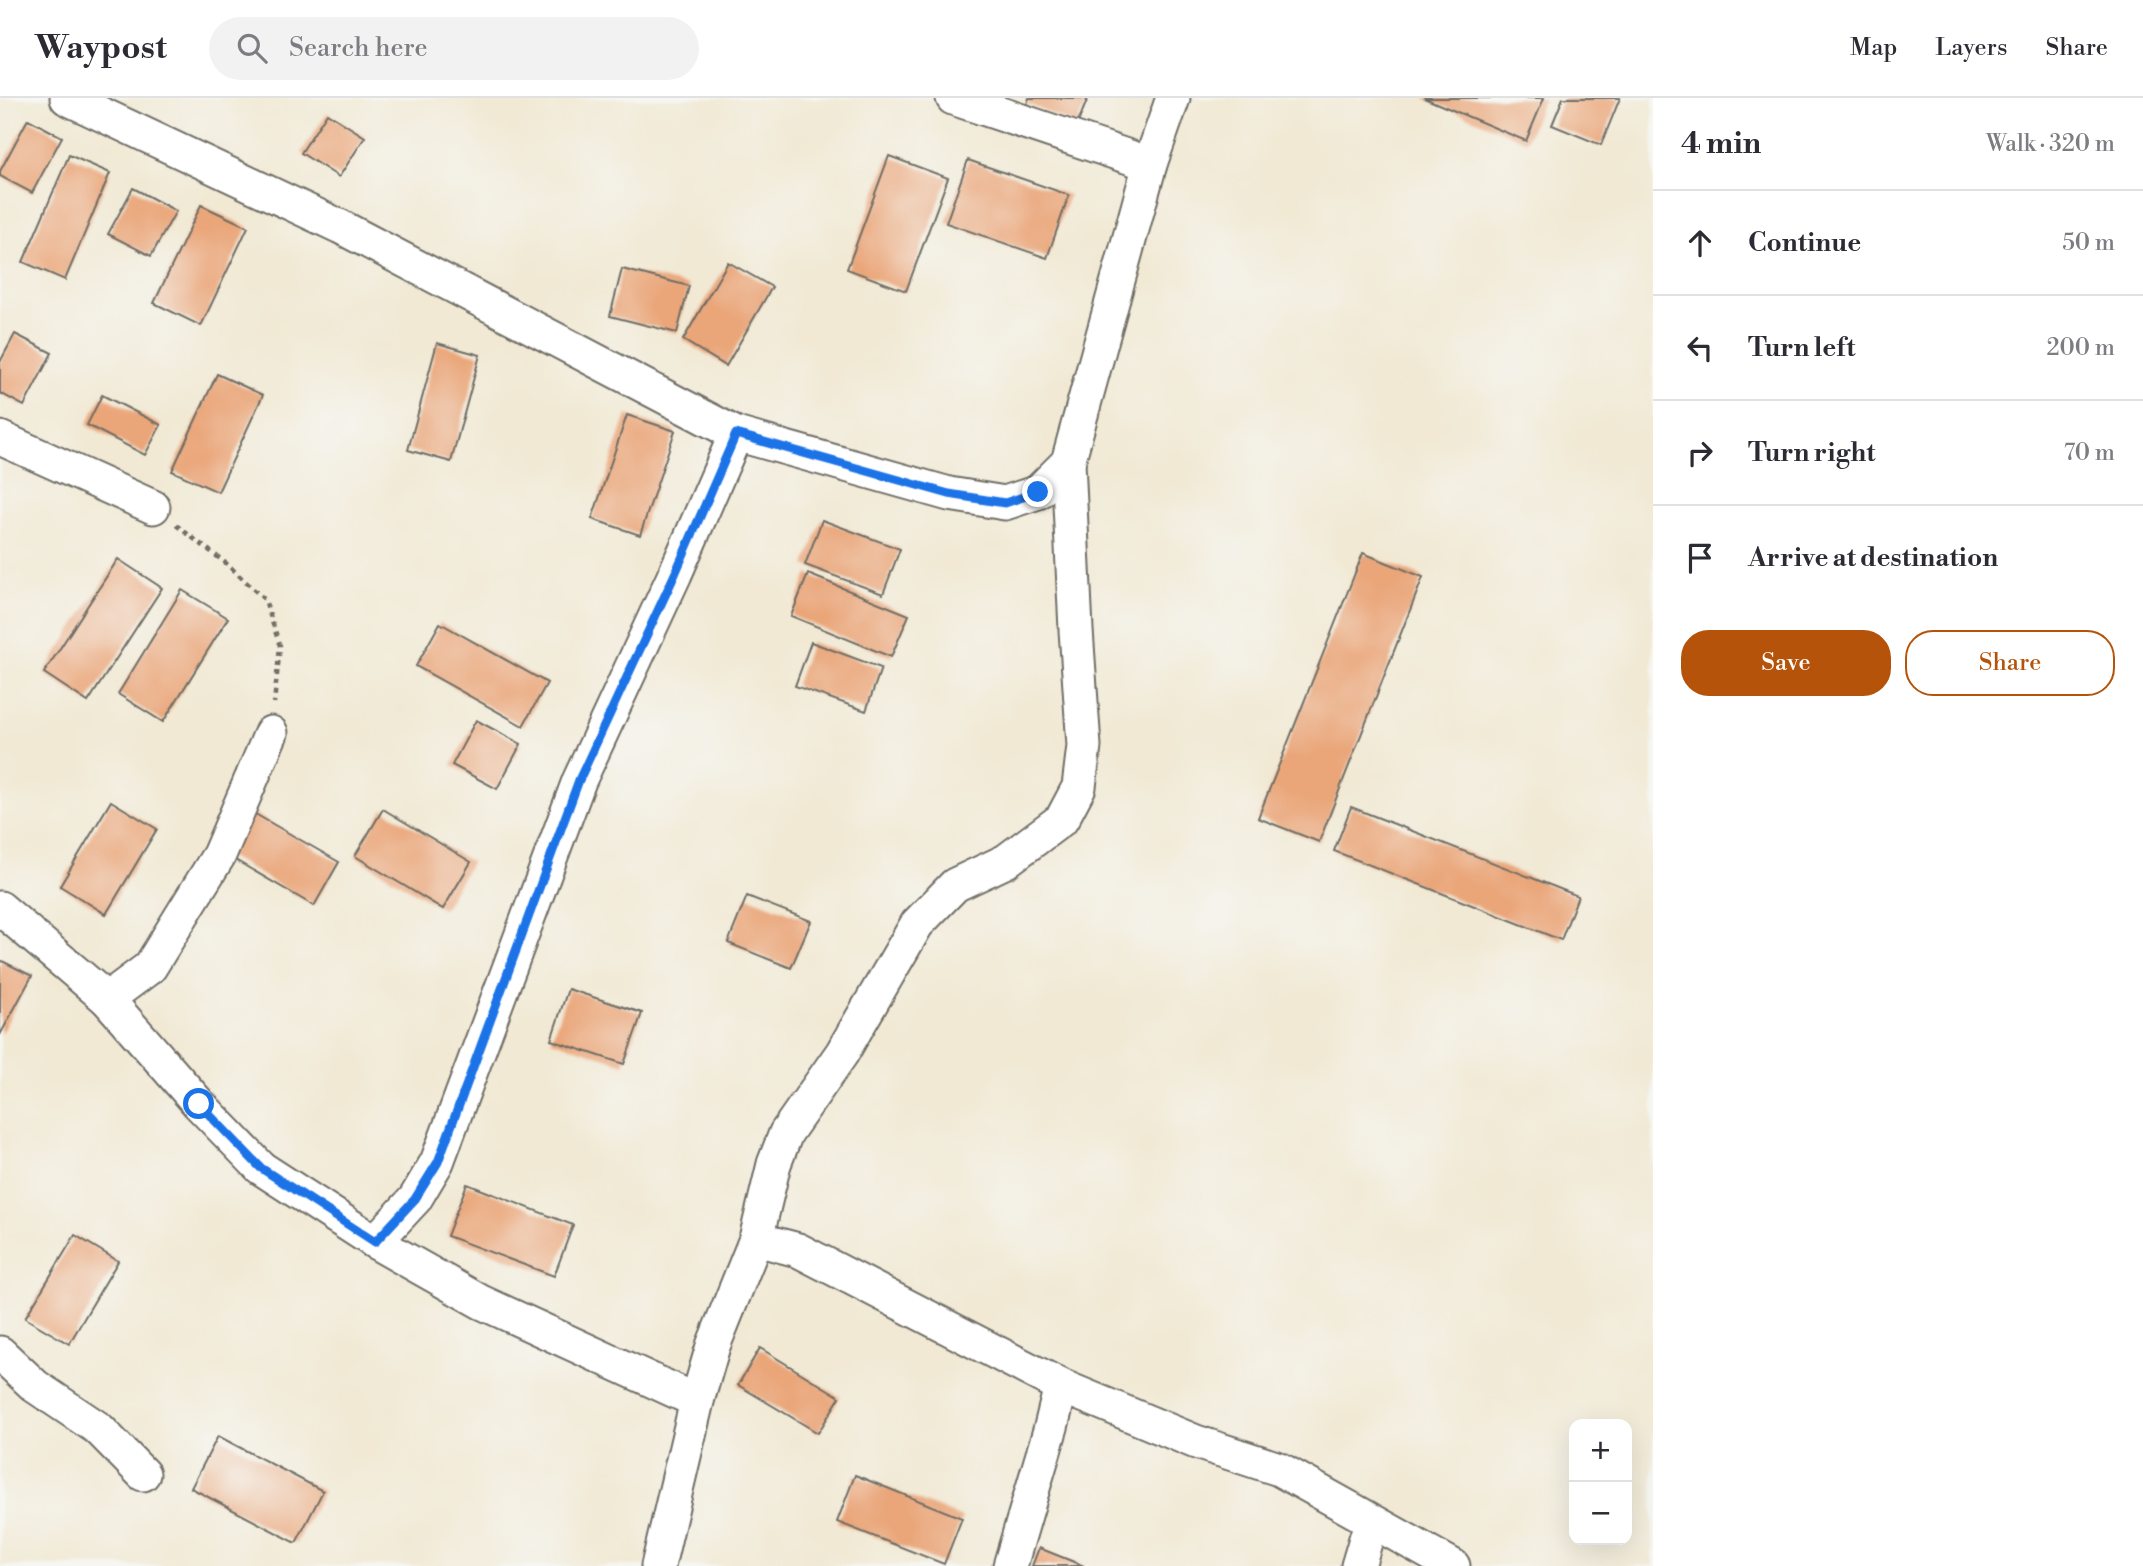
<!DOCTYPE html>
<html lang="en">
<head>
<meta charset="utf-8">
<style>
	:root { --surface:#fff; --page:#f2f2f3; --text:#2b2b33; --muted:#7c7c81; --line:#e1e1e2; --accent:#b45309 }
	body { margin:0; font-family:"Libre Bodoni",serif; background:var(--page); color:var(--text) }
	.controls { position:absolute; right:21px; bottom:21px; display:grid; overflow:hidden; border-radius:14px; box-shadow:0 7px 28px #0002 }
	.controls button { width:63px; height:63px; display:grid; place-items:center; padding:0; border:0; border-bottom:2px solid var(--line); background:var(--surface); color:var(--text); font:35px sans-serif }
	.stop { position:absolute; width:21px; height:21px; margin:-16px; border:5px solid #1a73e8; border-radius:50%; background:#fff }
	.stop.end { background:#1a73e8; border-color:#fff; box-shadow:0 2px 7px #0008 }
	.list { margin:0; padding:0; list-style:none }
	h2 { display:flex; justify-content:space-between; align-items:center; height:91px; margin:0; padding:0 28px; font-size:30px }
	h2 small { font-size:23px; font-weight:400; color:var(--muted) }
	.list li { display:grid; grid-template-columns:46px 1fr auto; gap:21px; align-items:center; box-sizing:border-box; height:105px; padding:0 28px; border-top:2px solid var(--line) }
	.list b { display:block; font-size:26px; white-space:nowrap }
	.list em { font-size:23px; font-style:normal; color:var(--muted) }
	.actions { display:flex; gap:14px; padding:21px 28px }
	.actions a { flex:1; padding:16px 0; border:2px solid var(--accent); border-radius:28px; text-align:center; font-size:24px; color:var(--accent) }
	.actions .main { background:var(--accent); color:#fff }
	.icon { flex:none; width:38px; height:38px; fill:none; stroke:currentColor; stroke-width:2; stroke-linecap:round; stroke-linejoin:round }
	.map { position:relative; flex:none; width:1653px; height:1468px; overflow:hidden }
	header { display:flex; align-items:center; gap:42px; box-sizing:border-box; height:98px; padding:0 35px; background:var(--surface); border-bottom:2px solid var(--line) }
	header strong { font-size:33px }
	nav { display:flex; gap:38px; margin-inline-start:auto; font-size:24px }
	.search { width:490px; height:63px; background:var(--page); display:flex; align-items:center; gap:18px; box-sizing:border-box; padding:0 24px; border-radius:38px; color:var(--muted); font-size:26px }
	main { display:flex }
	aside { flex:1; background:var(--surface) }
	.map>svg:first-child { display:block }
	.building { fill:#eaa679 }
	.lines { fill:none; stroke-linecap:round; stroke-linejoin:round }
	.minor-casing { stroke:#706e66; stroke-width:37 }
	.path { stroke:#706e66; stroke-width:4.5; stroke-dasharray:5 5; stroke-linecap:butt }
	.minor { stroke:#fff; stroke-width:33 }
	.route { stroke:#1a73e8; stroke-width:9 }
</style>
</head>
<body>
<header>
<strong>Waypost</strong>
<div class="search"><svg class="icon" aria-label="search" viewBox="0 0 24 24"><circle cx="10" cy="10" r="6"/><path d="M15 15l6 6"/></svg>Search here</div>
<nav><a>Map</a><a>Layers</a><a>Share</a></nav>
</header>
<main>
<div class="map">
<svg width="1653" height="1468" viewBox="0 0 1653 1468">
	<rect width="100%" height="100%" fill="#f6f6f2"/>
	<filter id="ink" filterUnits="userSpaceOnUse"><feTurbulence type="fractalNoise" baseFrequency=".0143" numOctaves="2"/><feDisplacementMap in="SourceGraphic" scale="14" xChannelSelector="R" yChannelSelector="G"/><feConvolveMatrix kernelMatrix="1 2 1 2 8 2 1 2 1" color-interpolation-filters="sRGB"/></filter>
	<filter id="wash" filterUnits="userSpaceOnUse"><feTurbulence type="fractalNoise" baseFrequency=".00686" numOctaves="4" result="noise"/><feDisplacementMap in="SourceGraphic" scale="28" xChannelSelector="R" yChannelSelector="G"/><feGaussianBlur stdDeviation="1.57" result="paint"/><feColorMatrix in="noise" values="0 0 0 0 0 0 0 0 0 0 0 0 0 0 0 0 0 1.4 0 .05"/><feComposite in="paint" operator="in"/></filter>
	<g filter="url(#wash)">
		<rect width="100%" height="100%" fill="#f1e9d4"/>
		<g id="blocks">
			<g class="building">
				<path d="M 1029,0 L 1088,0 L 1077,27 L 1027,6 Z"/>
				<path d="M 1424,0 L 1544,0 L 1526,43 Z"/>
				<path d="M 1563,0 L 1620,0 L 1601,47 L 1552,27 Z"/>
				<path d="M 327,15 L 365,39 L 339,79 L 301,55 Z"/>
				<path d="M 28,21 L 62,39 L 32,95 L 0,78 L 0,73 Z"/>
				<path d="M 69,57 L 110,75 L 65,182 L 23,164 Z"/>
				<path d="M 889,58 L 948,80 L 906,193 L 847,171 Z"/>
				<path d="M 968,62 L 1069,97 L 1047,160 L 946,125 Z"/>
				<path d="M 133,90 L 176,113 L 151,158 L 108,136 Z"/>
				<path d="M 201,107 L 248,129 L 201,228 L 154,205 Z"/>
				<path d="M 728,164 L 772,189 L 726,268 L 683,242 Z"/>
				<path d="M 622,171 L 689,188 L 677,235 L 610,218 Z"/>
				<path d="M 15,236 L 52,255 L 24,308 L 0,295 L 0,264 Z"/>
				<path d="M 437,245 L 480,257 L 451,364 L 408,352 Z"/>
				<path d="M 217,276 L 263,297 L 218,394 L 172,373 Z"/>
				<path d="M 102,297 L 161,327 L 145,357 L 87,327 Z"/>
				<path d="M 627,317 L 675,333 L 640,437 L 592,421 Z"/>
				<path d="M 822,422 L 900,451 L 883,496 L 805,467 Z"/>
				<path d="M 1363,455 L 1423,479 L 1319,744 L 1258,720 Z"/>
				<path d="M 118,461 L 162,490 L 88,604 L 44,575 Z"/>
				<path d="M 808,476 L 909,517 L 891,559 L 791,518 Z"/>
				<path d="M 182,492 L 228,520 L 163,624 L 118,596 Z"/>
				<path d="M 440,525 L 547,585 L 523,628 L 416,568 Z"/>
				<path d="M 811,544 L 881,570 L 866,613 L 795,588 Z"/>
				<path d="M 476,622 L 521,646 L 497,691 L 452,667 Z"/>
				<path d="M 111,703 L 157,731 L 106,816 L 60,788 Z"/>
				<path d="M 1351,709 L 1578,798 L 1561,842 L 1334,753 Z"/>
				<path d="M 383,711 L 471,764 L 443,811 L 355,758 Z"/>
				<path d="M 250,713 L 339,764 L 314,808 L 225,756 Z"/>
				<path d="M 747,798 L 811,823 L 791,870 L 728,845 Z"/>
				<path d="M 0,862 L 32,878 L 0,937 Z"/>
				<path d="M 568,891 L 642,915 L 624,966 L 551,942 Z"/>
				<path d="M 467,1086 L 573,1127 L 554,1178 L 447,1138 Z"/>
				<path d="M 75,1137 L 118,1163 L 69,1246 L 25,1220 Z"/>
				<path d="M 760,1250 L 840,1299 L 818,1335 L 738,1287 Z"/>
				<path d="M 218,1338 L 323,1393 L 296,1445 L 191,1390 Z"/>
				<path d="M 855,1377 L 962,1420 L 944,1466 L 837,1424 Z"/>
				<path d="M 1039,1450 L 1084,1468 L 1032,1468 Z"/>
			</g>
		</g>
	</g>
	<g filter="url(#ink)">
		<use href="#blocks" fill-opacity="0" stroke="#706e66" stroke-width="2"/>
		<g class="lines">
			<g class="minor-casing">
				<g id="minor">
					<path d="M 67,0 L 341,129 L 736,336 L 949,396 L 1005,405 L 1038,394 L 1068,364 L 1150,66 L 1173,0"/>
					<path d="M 953,0 L 1150,66"/>
					<path d="M 0,340 L 153,409"/>
					<path d="M 0,810 L 107,901 L 150,869 L 219,757 L 271,635"/>
					<path d="M 107,901 L 199,1006 L 261,1070 L 375,1144 L 481,1204 L 697,1303"/>
					<path d="M 756,1141 L 798,1152 L 1061,1288 L 1196,1344 L 1279,1371 L 1453,1468"/>
					<path d="M 375,1144 L 415,1101 L 437,1064 L 579,683 L 675,476 L 736,336"/>
					<path d="M 0,1255 L 35,1288 L 99,1331 L 143,1376"/>
					<path d="M 658,1468 L 697,1303 L 713,1248 L 756,1141 L 774,1066 L 786,1035 L 842,955 L 917,826 L 955,787 L 1006,763 L 1062,721 L 1079,689 L 1084,648 L 1076,532 L 1068,364"/>
					<path d="M 1010,1468 L 1051,1329 L 1061,1288"/>
					<path d="M 1358,1468 L 1371,1424"/>
				</g>
			</g>
			<path class="path" d="M 176,427 L 227,466 L 265,502 L 280,548 L 274,605"/>
			<use href="#minor" class="minor"/>
		</g>
	</g>
	<g class="lines" filter="url(#ink)">
		<path class="route" d="M 199,1006 L 261,1070 L 375,1144 L 415,1101 L 438,1064 L 579,682 L 675,476 L 736,336 L 949,396 L 1005,405 L 1038,394"/>
	</g>
</svg>
<div class="controls">
<button>+</button>
<button>−</button>
</div>
<div class="stop" style="left:199px;top:1006px"></div>
<div class="stop end" style="left:1038px;top:394px"></div>
</div>
<aside>
<h2>4 min<small>Walk · 320 m</small></h2>
<ul class="list">
<li><svg class="icon" aria-label="ahead" viewBox="0 0 24 24"><path d="M12 20V5M6 11l6-6 6 6"/></svg><div><b>Continue</b></div><em>50 m</em></li>
<li><svg class="icon" aria-label="left" viewBox="0 0 24 24"><path d="M17 20v-9H6M10 6l-5 5 5 5"/></svg><div><b>Turn left</b></div><em>200 m</em></li>
<li><svg class="icon" aria-label="right" viewBox="0 0 24 24"><path d="M7 20v-9h11M14 6l5 5-5 5"/></svg><div><b>Turn right</b></div><em>70 m</em></li>
<li><svg class="icon" aria-label="arrive" viewBox="0 0 24 24"><path d="M6 21V4h12l-3 4 3 4H6"/></svg><div><b>Arrive at destination</b></div></li>
</ul>
<div class="actions"><a class="main">Save</a><a>Share</a></div>
</aside>
</main>
</body>
</html>
